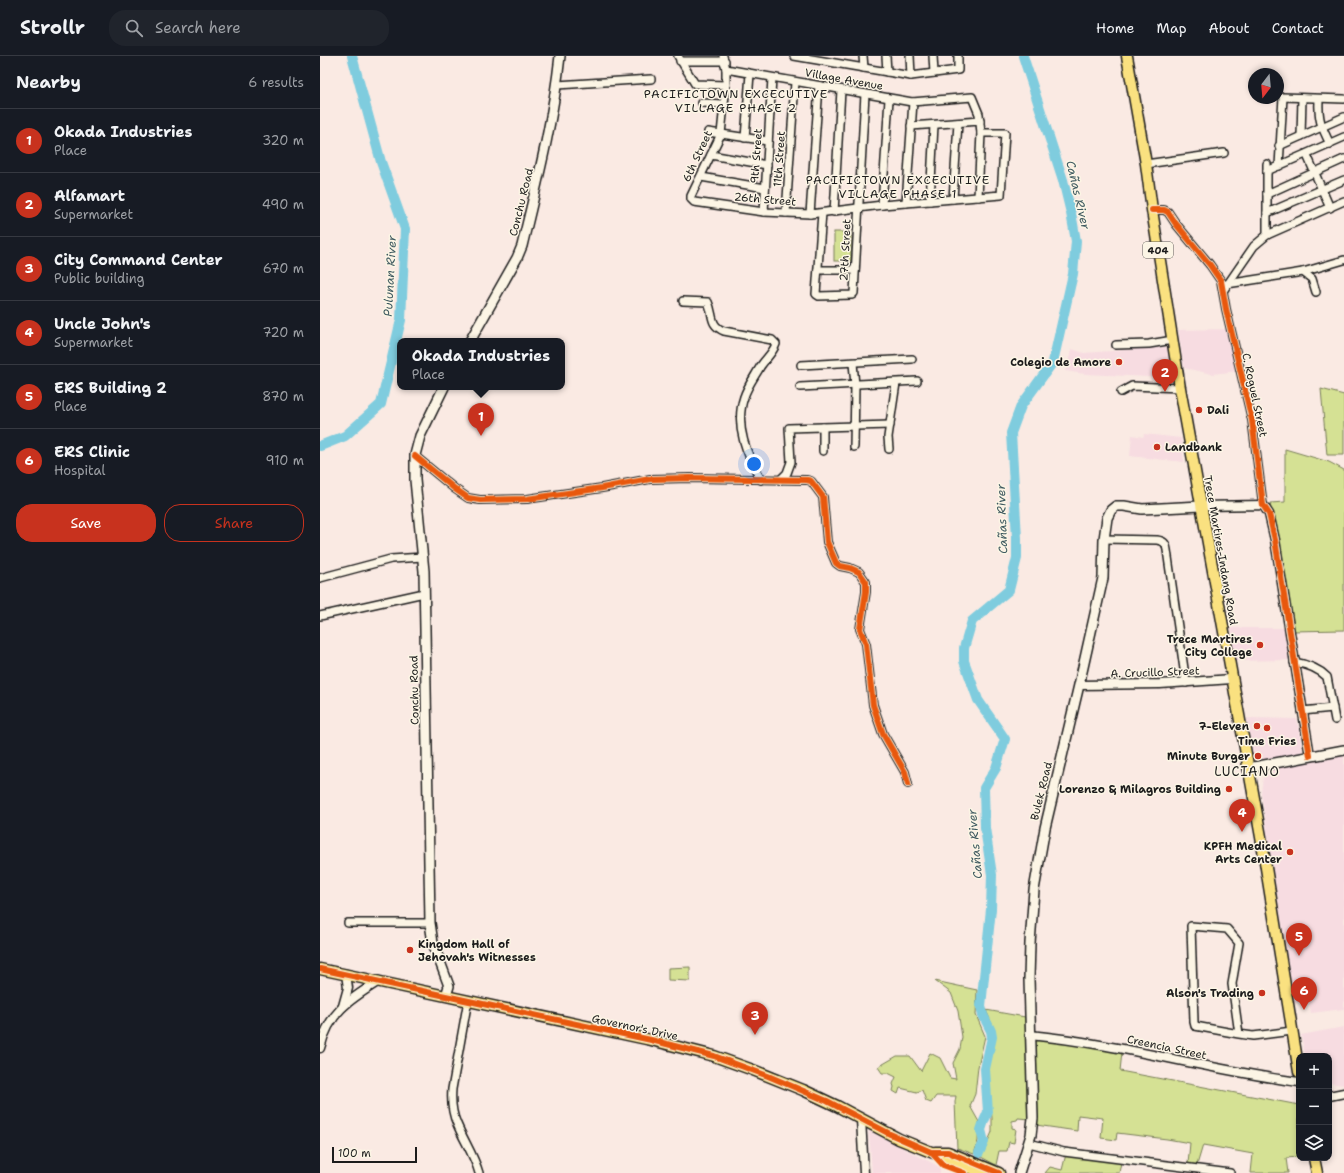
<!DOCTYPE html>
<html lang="en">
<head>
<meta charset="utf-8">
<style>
	:root { --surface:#171b24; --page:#20242c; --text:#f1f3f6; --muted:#9ea1a6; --line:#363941; --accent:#c8321e }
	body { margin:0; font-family:"Shantell Sans",sans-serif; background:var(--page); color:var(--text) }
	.controls { position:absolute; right:12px; bottom:12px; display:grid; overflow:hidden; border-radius:8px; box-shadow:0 2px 6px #0003 }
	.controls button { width:36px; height:36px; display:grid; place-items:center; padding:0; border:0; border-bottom:1px solid var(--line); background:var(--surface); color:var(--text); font:20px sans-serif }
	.compass { position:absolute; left:928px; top:12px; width:36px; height:36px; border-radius:50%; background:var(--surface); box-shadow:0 2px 6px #0003; rotate:196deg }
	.scale { position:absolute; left:12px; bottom:10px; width:85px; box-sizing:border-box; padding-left:4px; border:2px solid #1c1c1c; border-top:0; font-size:11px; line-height:14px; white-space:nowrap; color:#1c1c1c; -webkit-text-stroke:3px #fcf5e5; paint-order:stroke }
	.you { position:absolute; left:434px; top:408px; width:14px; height:14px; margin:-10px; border:3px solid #fff; border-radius:50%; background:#1a73e8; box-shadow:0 0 0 6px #1a73e833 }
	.badge { display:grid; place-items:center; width:26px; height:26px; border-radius:50%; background:var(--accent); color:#fff; font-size:13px; font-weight:700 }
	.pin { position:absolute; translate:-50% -33px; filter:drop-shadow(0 1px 2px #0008) }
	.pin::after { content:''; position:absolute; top:21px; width:14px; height:12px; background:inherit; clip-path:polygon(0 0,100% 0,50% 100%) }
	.popup { position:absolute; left:77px; top:282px; width:168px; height:52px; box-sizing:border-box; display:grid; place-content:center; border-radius:8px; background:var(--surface); filter:drop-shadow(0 1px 3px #0005); font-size:13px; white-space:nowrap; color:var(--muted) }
	.popup b { font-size:15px; color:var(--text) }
	.popup::after { content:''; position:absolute; left:50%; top:100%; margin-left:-8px; border:8px solid transparent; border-top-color:var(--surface) }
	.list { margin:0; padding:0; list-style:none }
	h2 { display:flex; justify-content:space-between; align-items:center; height:52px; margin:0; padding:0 16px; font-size:17px }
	h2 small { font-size:13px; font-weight:400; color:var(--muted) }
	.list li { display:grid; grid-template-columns:26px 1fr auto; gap:12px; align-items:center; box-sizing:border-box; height:64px; padding:0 16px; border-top:1px solid var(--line) }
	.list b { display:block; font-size:15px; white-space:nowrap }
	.list p { margin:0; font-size:13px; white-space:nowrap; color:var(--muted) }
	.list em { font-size:13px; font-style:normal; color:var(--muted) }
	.actions { display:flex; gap:8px; padding:12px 16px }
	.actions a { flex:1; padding:9px 0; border:1px solid var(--accent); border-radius:16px; text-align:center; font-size:14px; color:var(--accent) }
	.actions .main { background:var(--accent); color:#fff }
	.icon { flex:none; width:22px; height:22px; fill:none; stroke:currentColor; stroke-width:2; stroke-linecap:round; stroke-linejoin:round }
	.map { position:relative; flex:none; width:1024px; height:1117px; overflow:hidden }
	header { display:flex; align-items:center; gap:24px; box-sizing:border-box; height:56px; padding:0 20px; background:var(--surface); border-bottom:1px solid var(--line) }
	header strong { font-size:19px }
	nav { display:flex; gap:22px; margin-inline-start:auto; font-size:14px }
	.search { width:280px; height:36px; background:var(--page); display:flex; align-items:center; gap:10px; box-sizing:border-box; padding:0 14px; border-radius:16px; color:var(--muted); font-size:15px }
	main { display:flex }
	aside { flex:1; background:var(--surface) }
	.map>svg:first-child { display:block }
	.built { fill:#f7dce1 }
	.green { fill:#d5e194; stroke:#787e58 }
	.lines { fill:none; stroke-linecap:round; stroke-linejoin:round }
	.river { stroke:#7fccde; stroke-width:10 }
	.minor-casing { stroke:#1c1c1c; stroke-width:10 }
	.tertiary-casing { stroke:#1c1c1c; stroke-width:11 }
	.secondary-casing { stroke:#1c1c1c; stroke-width:12 }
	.primary-casing { stroke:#1c1c1c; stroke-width:13 }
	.minor { stroke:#fcf5e5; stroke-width:7 }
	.tertiary { stroke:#fcf5e5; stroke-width:8 }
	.secondary { stroke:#fcf5e5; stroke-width:9 }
	.primary { stroke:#fae180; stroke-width:10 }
	.cycleway-casing { stroke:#fcf5e5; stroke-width:8 }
	.cycleway { stroke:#e8590c; stroke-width:6 }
	.poi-dot { fill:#c8321e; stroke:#fcf5e5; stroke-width:1.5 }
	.labels { text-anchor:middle; stroke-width:3; stroke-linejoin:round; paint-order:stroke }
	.shield { fill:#fcf5e5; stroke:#5f5d58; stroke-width:1 }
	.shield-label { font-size:10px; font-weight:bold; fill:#1c1c1c }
	.street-label { font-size:11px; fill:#1c1c1c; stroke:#fcf5e5 }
	.poi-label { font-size:11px; font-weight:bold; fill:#1c1c1c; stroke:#fcf5e5; text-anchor:end }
	.neighbourhood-label { font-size:12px; letter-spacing:1px; fill:#1c1c1c; stroke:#fcf5e5 }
	.water-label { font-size:12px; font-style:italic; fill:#3f5a60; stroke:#fcf5e5 }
	.quarter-label { font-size:13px; letter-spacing:1px; fill:#1c1c1c; stroke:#fcf5e5 }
</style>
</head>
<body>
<header>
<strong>Strollr</strong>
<div class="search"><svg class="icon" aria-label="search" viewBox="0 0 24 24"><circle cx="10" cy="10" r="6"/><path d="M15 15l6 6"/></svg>Search here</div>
<nav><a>Home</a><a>Map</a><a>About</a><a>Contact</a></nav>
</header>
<main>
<aside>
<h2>Nearby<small>6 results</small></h2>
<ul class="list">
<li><span class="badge">1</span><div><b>Okada Industries</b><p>Place</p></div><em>320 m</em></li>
<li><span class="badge">2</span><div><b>Alfamart</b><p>Supermarket</p></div><em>490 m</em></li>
<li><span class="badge">3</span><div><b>City Command Center</b><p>Public building</p></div><em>670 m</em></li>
<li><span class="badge">4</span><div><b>Uncle John's</b><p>Supermarket</p></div><em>720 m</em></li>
<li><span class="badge">5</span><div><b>ERS Building 2</b><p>Place</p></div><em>870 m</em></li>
<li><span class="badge">6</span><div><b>ERS Clinic</b><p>Hospital</p></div><em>910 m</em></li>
</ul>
<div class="actions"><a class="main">Save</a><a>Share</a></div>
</aside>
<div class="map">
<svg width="1024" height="1117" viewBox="0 0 1024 1117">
	<rect width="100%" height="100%" fill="#faeae3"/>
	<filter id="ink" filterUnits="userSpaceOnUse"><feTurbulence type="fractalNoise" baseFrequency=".025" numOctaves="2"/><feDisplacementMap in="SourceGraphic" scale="8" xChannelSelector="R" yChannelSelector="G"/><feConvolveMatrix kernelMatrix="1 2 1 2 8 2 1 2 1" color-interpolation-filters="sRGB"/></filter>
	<g filter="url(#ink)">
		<g class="built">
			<path d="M 908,273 L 919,315 L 892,318 L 864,312 L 858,274 Z"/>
			<path d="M 847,291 L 852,322 L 765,318 L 745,315 L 752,293 L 764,297 Z"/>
			<path d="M 824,378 L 861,382 L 864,406 L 810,400 L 812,379 L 823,381 Z"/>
			<path d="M 911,572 L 965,572 L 969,604 L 915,605 Z"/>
			<path d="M 927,662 L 977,663 L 983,697 L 933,707 Z"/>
			<path d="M 1024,699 L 1024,953 L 991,957 L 989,945 L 974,947 L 941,737 L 943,722 L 948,714 Z"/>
			<path d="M 1024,971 L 1024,1029 L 1009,1027 L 1009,1000 L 985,1000 L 981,979 Z"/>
			<path d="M 549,1075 L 620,1111 L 620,1117 L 552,1117 Z"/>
		</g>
		<g class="green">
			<rect x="514" y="176" width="17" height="29"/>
			<path d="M 1001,333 L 1024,339 L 1024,399 L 1007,399 Z"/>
			<path d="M 965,393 L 1009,406 L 1024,414 L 1024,574 L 972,575 L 950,447 L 965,446 Z"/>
			<path d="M 370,911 L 370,925 L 348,924 L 348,912 Z"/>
			<path d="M 615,925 L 657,934 L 656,959 L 665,980 L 658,1011 L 655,1038 L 650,1050 L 659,1066 L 658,1085 L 654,1098 L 637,1092 L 635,1046 L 636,1040 L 616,1040 L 611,1047 L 606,1045 L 602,1034 L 597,1036 L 580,1032 L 578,1038 L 573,1035 L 574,1031 L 573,1028 L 576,1021 L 568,1017 L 562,1017 L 558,1011 L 577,1000 L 590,1000 L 601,1015 L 610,997 L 620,1002 L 630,1022 L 636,1023 L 633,1007 L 640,993 L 642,981 L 638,955 L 631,937 Z"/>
			<path d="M 666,954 L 705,961 L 710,1063 L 698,1062 L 697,1064 L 692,1065 L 692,1072 L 696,1073 L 694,1087 L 689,1086 L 687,1095 L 679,1095 L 676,1109 L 661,1101 L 672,1076 L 672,1062 L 667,1013 L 674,986 L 675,975 Z"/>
			<path d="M 715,983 L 802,996 L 800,1015 L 979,1049 L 979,1101 L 966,1102 L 968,1117 L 931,1117 L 933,1098 L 883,1089 L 877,1109 L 868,1108 L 870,1087 L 847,1083 L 797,1077 L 796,1084 L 781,1082 L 783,1062 L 758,1059 L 757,1075 L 716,1069 L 718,1060 Z"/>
			<path d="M 746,1098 L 801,1106 L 799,1117 L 725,1117 L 730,1111 L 742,1114 Z"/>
		</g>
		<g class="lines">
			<g class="river">
				<path d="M 0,390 L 25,380 L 61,348 L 81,264 L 85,173 L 61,106 L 32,0"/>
				<path d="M 659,1097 L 664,1086 L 661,1074 L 664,1065 L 668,1056 L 665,1013 L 672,981 L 671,975 L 663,959 L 661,950 L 671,853 L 672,819 L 665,772 L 664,732 L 676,712 L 685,683 L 658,644 L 644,605 L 644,592 L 652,565 L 689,534 L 697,502 L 697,482 L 691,377 L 701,350 L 733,306 L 753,218 L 756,185 L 751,157 L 743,124 L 703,0"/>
			</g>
			<g class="minor-casing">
				<g id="minor">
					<path d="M 358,0 L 375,28 L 406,29"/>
					<path d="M 403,0 L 406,13 L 592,46 L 652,41 L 659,58 L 661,77 L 658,141"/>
					<path d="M 474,0 L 591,20 L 638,14 L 638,0"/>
					<path d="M 543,0 L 544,12"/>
					<path d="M 566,0 L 567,16"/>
					<path d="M 590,0 L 591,20"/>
					<path d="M 613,0 L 614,17"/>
					<path d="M 360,5 L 405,5"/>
					<path d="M 406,13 L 406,29 L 401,78 L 371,140 L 371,143 L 374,146 L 444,156 L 490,158 L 562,149 L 681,139 L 685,77 L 661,77"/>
					<path d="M 237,29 L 331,23"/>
					<path d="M 999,43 C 998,63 1001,70 1010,88"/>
					<path d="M 382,47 L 404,48"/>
					<path d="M 591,70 L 660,65"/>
					<path d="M 388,76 L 448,85"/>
					<path d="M 981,80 L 982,42"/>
					<path d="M 425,82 L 430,18"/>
					<path d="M 959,90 L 1024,61"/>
					<path d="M 391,99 L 447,109"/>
					<path d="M 987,99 L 1010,152"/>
					<path d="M 826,108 L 904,97"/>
					<path d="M 959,110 L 963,41 L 1024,43"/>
					<path d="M 947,115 L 1024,81"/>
					<path d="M 381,121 L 445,132"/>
					<path d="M 947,138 L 1024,103"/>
					<path d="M 633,143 L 638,67"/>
					<path d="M 610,145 L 614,69"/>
					<path d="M 586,147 L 593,46"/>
					<path d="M 562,149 L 569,43"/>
					<path d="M 832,154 L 844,154 L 848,156 L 856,168 L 890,209 L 901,225 L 906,253 L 932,364 L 943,449"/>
					<path d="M 444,156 L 452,22"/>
					<path d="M 514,156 L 521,34"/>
					<path d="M 466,157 L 475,26"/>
					<path d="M 502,157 L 496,238 L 499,240 L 532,239 L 534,237 L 545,38"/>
					<path d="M 947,157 L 1024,124"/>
					<path d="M 490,158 L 499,30"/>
					<path d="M 947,179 L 947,108"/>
					<path d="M 498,214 L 535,214"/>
					<path d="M 983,216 L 992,223 L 996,236"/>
					<path d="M 907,228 L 983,216 L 1024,204"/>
					<path d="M 903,235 L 934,190 L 947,179 L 1024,145"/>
					<path d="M 363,245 L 388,246 C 394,259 389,269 404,275 L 452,284 L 456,288 C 453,297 445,303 440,311 C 435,320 427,331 424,341 C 414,370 427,399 441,424"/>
					<path d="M 796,289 L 829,288 L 853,284"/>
					<path d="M 533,307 L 535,329 L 534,391"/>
					<path d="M 481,309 L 592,303"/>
					<path d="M 480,331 L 597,325"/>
					<path d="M 801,336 L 812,330 L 860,332"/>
					<path d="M 503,371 L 503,395"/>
					<path d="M 569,393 L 568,381 L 576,327"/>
					<path d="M 95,400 L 135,433 L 148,442 L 160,444 L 207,443 L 282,432 L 330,423 L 370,422 L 487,424 L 491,425 L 503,441 L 507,486 L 516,507 L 520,510 L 530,512 L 539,516 L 546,526 L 546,536 L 540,573 L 546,588 L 553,649 L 563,678 L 585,716 L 588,728"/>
					<path d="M 460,424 L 467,417 L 471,406 L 469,372 L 570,369"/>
					<path d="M 784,483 L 837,484 C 844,485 846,487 847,494 L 866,627"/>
					<path d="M 0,522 L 71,503 L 103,501"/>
					<path d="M 0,560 L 104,537"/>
					<path d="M 974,606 C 986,608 998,612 1007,621 L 1015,664"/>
					<path d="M 982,655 L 1013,652"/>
					<path d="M 28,867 L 110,867"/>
					<path d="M 148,944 L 132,1033 C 131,1045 132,1057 137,1068 C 144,1085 154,1099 159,1117"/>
					<path d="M 919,978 L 912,928 L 919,887 L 907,873 L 871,870 L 874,966 L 875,970 L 919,978 L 933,980 L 972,975"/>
					<path d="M 709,1087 L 744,1096 L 910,1117"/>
				</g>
			</g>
			<g class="tertiary-casing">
				<g id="tertiary">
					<path d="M 881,450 L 943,449 L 949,458 L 955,484 L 990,700"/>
					<path d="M 759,629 L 840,628 L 912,623"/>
					<path d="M 23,950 L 28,932 L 26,918"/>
					<path d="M 710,979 C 801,988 889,1014 979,1026"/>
					<path d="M 0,992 C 9,956 29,944 59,925"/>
					<path d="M 1009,1040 L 1024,1037"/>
					<path d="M 541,1063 L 544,1117"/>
				</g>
			</g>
			<g class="secondary-casing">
				<g id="secondary">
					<path d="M 150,285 L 197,202 L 202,190 C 217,127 233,65 240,0"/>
					<path d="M 124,331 L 100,380 L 95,399 L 95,424 L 104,515 L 110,867 L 113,887 L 129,930 L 126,940"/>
					<path d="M 928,712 L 1024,694"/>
					<path d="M 699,1117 L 711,1079 L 713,1062 L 709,923 L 710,887 L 714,834 L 725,772 L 759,629 L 783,522 L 784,483 L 787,462 L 791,454 L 796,450 L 804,450 L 822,453 L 881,450"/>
				</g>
			</g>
			<g class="primary-casing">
				<g id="primary">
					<path d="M 807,0 L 826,108 L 832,154 L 860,332 L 941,781 L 979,1016"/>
					<path d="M 0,913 L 331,984 L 394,1000 L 433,1014 L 483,1034 L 517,1050 L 579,1083 L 663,1117"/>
					<path d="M 615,1096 L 628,1096 L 679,1117"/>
					<path d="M 994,1102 L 997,1117"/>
				</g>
			</g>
			<use href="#minor" class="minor"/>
			<use href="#tertiary" class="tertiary"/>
			<use href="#secondary" class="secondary"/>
			<use href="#primary" class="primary"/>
			<g class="cycleway-casing">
				<g id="cycleway">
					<path d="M 832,154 L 844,154 L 848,156 L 856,168 L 890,209 L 901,225 L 906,253 L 932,364 L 943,449 L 949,458 L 955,484 L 990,700"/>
					<path d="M 95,400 L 135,433 L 148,442 L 160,444 L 207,443 L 282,432 L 330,423 L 370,422 L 487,424 L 491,425 L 503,441 L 507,486 L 516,507 L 520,510 L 530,512 L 539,516 L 546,526 L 546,536 L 540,573 L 546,588 L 553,649 L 563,678 L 585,716 L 588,728"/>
					<path d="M 0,913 L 331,984 L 394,1000 L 448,1020 L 507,1045 L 570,1078 L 611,1096 L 623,1109 L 644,1117"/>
					<path d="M 611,1096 L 628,1096 L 679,1117"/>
				</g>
			</g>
			<use href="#cycleway" class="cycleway"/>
		</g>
	</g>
	<g class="poi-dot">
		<circle cx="799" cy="306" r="4"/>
		<circle cx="879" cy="354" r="4"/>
		<circle cx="837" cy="391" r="4"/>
		<circle cx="940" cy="589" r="4"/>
		<circle cx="937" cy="670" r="4"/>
		<circle cx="947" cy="672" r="4"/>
		<circle cx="938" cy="700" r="4"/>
		<circle cx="909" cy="733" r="4"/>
		<circle cx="970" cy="796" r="4"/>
		<circle cx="90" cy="894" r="4"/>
		<circle cx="942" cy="937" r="4"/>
	</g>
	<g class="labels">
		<rect class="shield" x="823" y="186" width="30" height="16" rx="3"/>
		<g class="shield-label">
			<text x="838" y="198">404</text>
		</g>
		<g class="street-label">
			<text transform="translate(524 23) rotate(10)" y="4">Village Avenue</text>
			<text transform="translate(377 100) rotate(-65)" y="4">6th Street</text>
			<text transform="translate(436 100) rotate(-86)" y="4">9th Street</text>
			<text transform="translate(459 103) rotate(-86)" y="4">11th Street</text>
			<text transform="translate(445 143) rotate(5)" y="4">26th Street</text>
			<text transform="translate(201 146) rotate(-76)" y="4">Conchu Road</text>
			<text transform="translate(525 194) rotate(-87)" y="4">27th Street</text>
			<text transform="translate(935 339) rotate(78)" y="4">C. Roguel Street</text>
			<text transform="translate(901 494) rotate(80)" y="4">Trece Martires-Indang Road</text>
			<text transform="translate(835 616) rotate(-2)" y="4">A. Crucillo Street</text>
			<text transform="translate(94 634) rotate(-91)" y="4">Conchu Road</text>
			<text transform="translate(721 735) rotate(-76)" y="4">Bulek Road</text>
			<text transform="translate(315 971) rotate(12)" y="4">Governor's Drive</text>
			<text transform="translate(847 991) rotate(12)" y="4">Creencia Street</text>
		</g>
		<g class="poi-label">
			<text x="791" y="310">Colegio de Amore</text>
			<text x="887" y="358" text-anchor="start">Dali</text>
			<text x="845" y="395" text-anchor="start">Landbank</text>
			<text x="932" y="587">Trece Martires<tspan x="932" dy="13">City College</tspan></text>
			<text x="929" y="674">7-Eleven</text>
			<text x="947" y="689" text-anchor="middle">Time Fries</text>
			<text x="930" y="704">Minute Burger</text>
			<text x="901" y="737">Lorenzo &amp; Milagros Building</text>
			<text x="962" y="794">KPFH Medical<tspan x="962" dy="13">Arts Center</tspan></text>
			<text x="98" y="892" text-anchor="start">Kingdom Hall of<tspan x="98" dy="13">Jehovah's Witnesses</tspan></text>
			<text x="934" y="941">Alson's Trading</text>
		</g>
		<g class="neighbourhood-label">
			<text x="416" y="42">PACIFICTOWN EXCECUTIVE<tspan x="416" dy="14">VILLAGE PHASE 2</tspan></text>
			<text x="578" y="128">PACIFICTOWN EXCECUTIVE<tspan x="578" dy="14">VILLAGE PHASE 1</tspan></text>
		</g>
		<g class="water-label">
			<text transform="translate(758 139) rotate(77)" y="4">Cañas River</text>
			<text transform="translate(70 220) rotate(-87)" y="4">Pulunan River</text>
			<text transform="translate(682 463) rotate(-92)" y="4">Cañas River</text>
			<text transform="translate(655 788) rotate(-95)" y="4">Cañas River</text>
		</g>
		<g class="quarter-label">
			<text x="927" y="720">LUCIANO</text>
		</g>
	</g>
</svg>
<div class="controls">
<button>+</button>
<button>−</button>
<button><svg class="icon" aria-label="layers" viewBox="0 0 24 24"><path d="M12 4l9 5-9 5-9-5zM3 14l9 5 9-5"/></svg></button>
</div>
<svg class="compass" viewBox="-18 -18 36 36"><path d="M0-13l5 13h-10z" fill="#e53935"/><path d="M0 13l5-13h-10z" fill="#9ea1a6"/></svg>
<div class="scale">100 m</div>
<div class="you"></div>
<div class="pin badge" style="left:161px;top:380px">1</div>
<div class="popup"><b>Okada Industries</b>Place</div>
<div class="pin badge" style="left:845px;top:336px">2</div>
<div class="pin badge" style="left:435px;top:979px">3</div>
<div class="pin badge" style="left:922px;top:776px">4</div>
<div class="pin badge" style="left:979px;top:900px">5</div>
<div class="pin badge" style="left:984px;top:954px">6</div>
</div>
</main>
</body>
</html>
